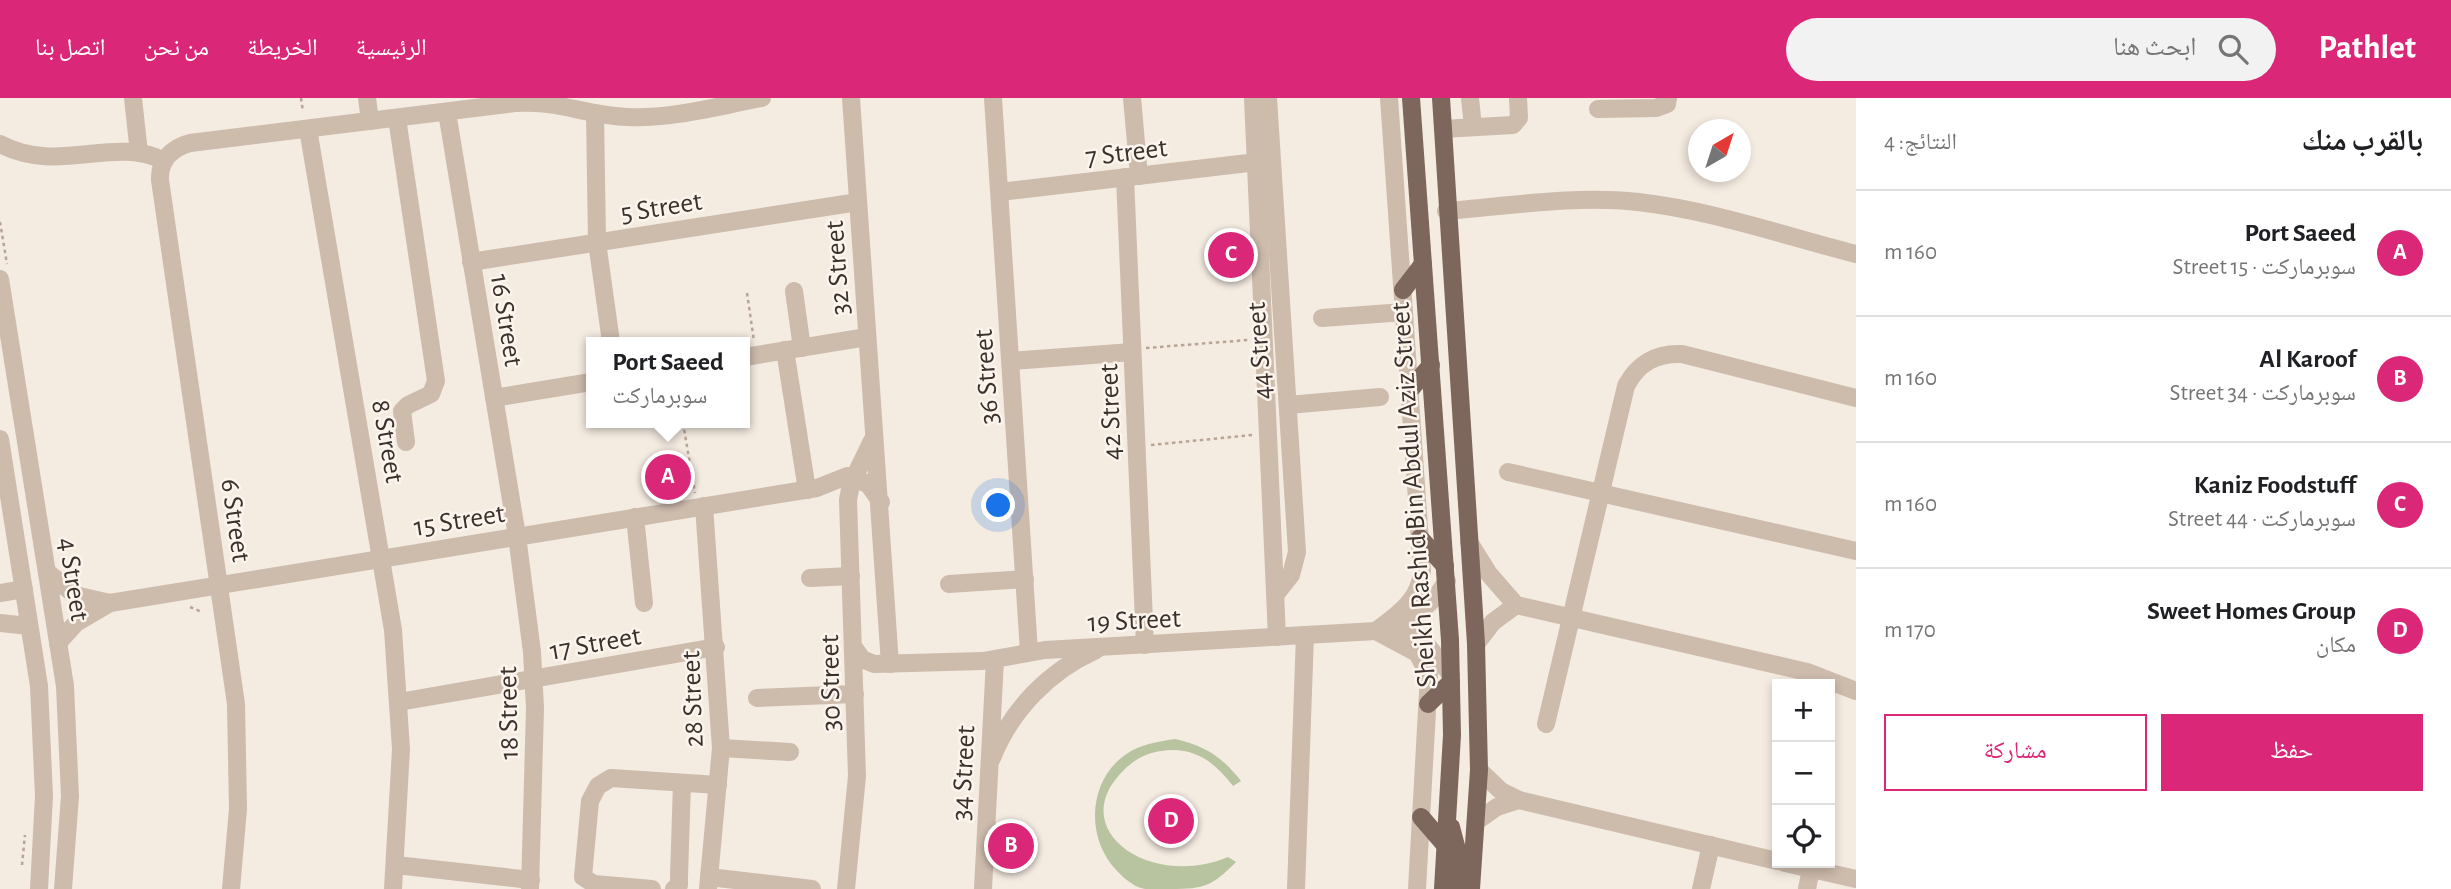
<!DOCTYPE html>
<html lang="ar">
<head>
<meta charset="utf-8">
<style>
	:root { --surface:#fff; --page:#f2f2f2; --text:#202124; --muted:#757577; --line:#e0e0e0; --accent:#db2777 }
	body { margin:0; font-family:"Alegreya Sans","Noto Naskh Arabic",sans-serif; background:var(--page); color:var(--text); direction:rtl }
	.controls { position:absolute; right:21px; bottom:21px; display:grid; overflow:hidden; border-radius:0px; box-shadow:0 4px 10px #0003 }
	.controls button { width:63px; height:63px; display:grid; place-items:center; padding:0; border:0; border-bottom:2px solid var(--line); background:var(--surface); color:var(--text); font:35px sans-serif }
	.compass { position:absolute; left:1688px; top:21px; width:63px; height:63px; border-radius:50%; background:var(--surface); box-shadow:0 4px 10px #0003; rotate:39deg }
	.you { position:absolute; left:999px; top:408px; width:24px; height:24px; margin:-18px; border:5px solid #fff; border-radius:50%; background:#1a73e8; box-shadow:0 0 0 10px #1a73e833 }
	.badge { display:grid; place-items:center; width:46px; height:46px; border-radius:50%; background:var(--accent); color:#fff; font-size:23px; font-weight:700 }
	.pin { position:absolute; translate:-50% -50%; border:4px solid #fff; box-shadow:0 2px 7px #0006 }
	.popup { position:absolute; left:586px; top:239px; width:164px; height:91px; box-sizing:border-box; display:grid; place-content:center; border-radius:0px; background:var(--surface); filter:drop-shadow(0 2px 5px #0005); font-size:23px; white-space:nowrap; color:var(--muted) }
	.popup b { font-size:26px; color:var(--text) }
	.popup::after { content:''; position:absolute; left:50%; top:100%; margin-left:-14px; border:14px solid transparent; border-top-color:var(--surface) }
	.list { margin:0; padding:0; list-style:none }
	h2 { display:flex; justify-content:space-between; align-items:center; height:91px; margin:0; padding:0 28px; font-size:30px }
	h2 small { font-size:23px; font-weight:400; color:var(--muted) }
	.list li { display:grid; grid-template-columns:46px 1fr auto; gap:21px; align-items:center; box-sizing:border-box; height:126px; padding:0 28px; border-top:2px solid var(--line) }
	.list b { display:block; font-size:26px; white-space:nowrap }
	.list p { margin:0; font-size:23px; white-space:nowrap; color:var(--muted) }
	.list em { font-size:23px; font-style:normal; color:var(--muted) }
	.actions { display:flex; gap:14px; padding:21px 28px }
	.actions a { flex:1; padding:16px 0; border:2px solid var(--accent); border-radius:0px; text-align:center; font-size:24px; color:var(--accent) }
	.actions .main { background:var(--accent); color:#fff }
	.icon { flex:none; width:38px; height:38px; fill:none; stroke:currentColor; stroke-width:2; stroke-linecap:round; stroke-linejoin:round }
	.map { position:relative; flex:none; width:1856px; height:791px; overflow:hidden; direction:ltr }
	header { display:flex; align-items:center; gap:42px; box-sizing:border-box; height:98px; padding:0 35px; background:var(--accent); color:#fff }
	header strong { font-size:33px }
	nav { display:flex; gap:38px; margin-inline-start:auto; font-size:24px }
	.search { width:490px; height:63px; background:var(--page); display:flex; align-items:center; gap:18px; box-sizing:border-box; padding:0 24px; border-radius:38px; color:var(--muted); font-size:26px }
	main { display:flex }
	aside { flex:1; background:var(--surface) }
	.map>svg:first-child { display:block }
	.green { fill:#b8c4a0 }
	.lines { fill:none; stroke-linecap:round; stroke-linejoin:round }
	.path { stroke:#b9a596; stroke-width:2.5; stroke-dasharray:3.5 3.5; stroke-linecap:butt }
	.minor { stroke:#cdbbac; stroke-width:18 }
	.major { stroke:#7d675c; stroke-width:18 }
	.labels { text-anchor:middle; stroke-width:5; stroke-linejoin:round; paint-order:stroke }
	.street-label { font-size:28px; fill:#3b302b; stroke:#fbf5ee }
</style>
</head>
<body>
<header>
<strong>Pathlet</strong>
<div class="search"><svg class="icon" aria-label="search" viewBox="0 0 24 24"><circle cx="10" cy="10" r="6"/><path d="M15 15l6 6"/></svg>ابحث هنا</div>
<nav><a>الرئيسية</a><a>الخريطة</a><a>من نحن</a><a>اتصل بنا</a></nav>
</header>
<main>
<aside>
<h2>بالقرب منك<small>النتائج: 4</small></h2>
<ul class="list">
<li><span class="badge">A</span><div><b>Port Saeed</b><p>سوبرماركت · 15 Street</p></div><em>160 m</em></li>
<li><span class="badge">B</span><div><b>Al Karoof</b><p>سوبرماركت · 34 Street</p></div><em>160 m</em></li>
<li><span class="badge">C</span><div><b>Kaniz Foodstuff</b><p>سوبرماركت · 44 Street</p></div><em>160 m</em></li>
<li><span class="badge">D</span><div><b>Sweet Homes Group</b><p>مكان</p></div><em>170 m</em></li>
</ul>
<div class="actions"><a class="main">حفظ</a><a>مشاركة</a></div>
</aside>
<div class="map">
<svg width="1856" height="791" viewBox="0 0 1856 791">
	<rect width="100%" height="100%" fill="#f4ebe1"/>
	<path class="green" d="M 1175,641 C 1206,648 1222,659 1241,683 L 1233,688 C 1214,663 1193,648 1161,653 C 1144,655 1131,664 1120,676 C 1067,734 1152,791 1228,759 L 1236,764 C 1212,788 1205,791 1171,791 C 1163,791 1153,791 1145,791 C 1132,789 1119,776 1111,766 C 1086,733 1090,682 1125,657 C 1140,646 1157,644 1175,641 Z"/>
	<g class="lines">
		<g class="path">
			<path d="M 301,0 L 303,14"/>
			<path d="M 0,124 L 7,166"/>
			<path d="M 747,195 L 754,243"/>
			<path d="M 1146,250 L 1248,242"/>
			<path d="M 683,325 L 695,395"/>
			<path d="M 1151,347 L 1252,337"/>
			<path d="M 190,509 L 202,514"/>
			<path d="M 22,767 L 25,737"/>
		</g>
		<g class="minor">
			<path d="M 133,0 L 139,55"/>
			<path d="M 367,0 L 370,23"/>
			<path d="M 851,0 L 890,566"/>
			<path d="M 993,0 L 1029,554"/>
			<path d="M 1132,0 L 1139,78"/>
			<path d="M 1253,0 L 1277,539"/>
			<path d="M 1268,0 L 1297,454 L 1291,477 L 1276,496"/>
			<path d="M 1389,0 L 1422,473 C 1420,502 1398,516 1376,533 L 1417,555 L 1429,577 L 1417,791"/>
			<path d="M 1470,0 L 1473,29"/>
			<path d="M 1598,11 L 1656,10 L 1667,6 L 1668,0"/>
			<path d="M 447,14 L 517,438 L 532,554 L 535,610 L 530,791"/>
			<path d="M 595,15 L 597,144 L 611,244"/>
			<path d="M 397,20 L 436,283 L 431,296 L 408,307 L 402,313 L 406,344"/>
			<path d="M 308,31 L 393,532 L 401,651 L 393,791"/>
			<path d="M 1443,31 L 1513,27 L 1519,20 L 1518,0"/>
			<path d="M 0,46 C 58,77 115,37 164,63"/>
			<path d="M 1125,79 L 1145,547"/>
			<path d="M 1000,94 L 1257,64"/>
			<path d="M 1446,113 C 1509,108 1575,97 1638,104 C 1711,112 1785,138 1856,156"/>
			<path d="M 471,164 L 858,104"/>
			<path d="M 0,181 L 65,588 L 70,698 L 63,791"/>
			<path d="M 794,193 L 802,250"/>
			<path d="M 1322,220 L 1404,214"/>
			<path d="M 785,252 L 807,392"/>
			<path d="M 745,259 L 867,239"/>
			<path d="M 1011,263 L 1132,254"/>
			<path d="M 494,300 L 591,284"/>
			<path d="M 1288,307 L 1380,299"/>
			<path d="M 0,341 L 39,588 L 44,698 L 39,791"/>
			<path d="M 1508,374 L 1856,453"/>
			<path d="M 704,408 L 721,650 L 708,791"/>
			<path d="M 635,419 L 644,505"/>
			<path d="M 1469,444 L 1489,476 L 1516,507 L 1807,574 L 1856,593"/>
			<path d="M 47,474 L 75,497 L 110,505 L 817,390 L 847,378 L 868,386 L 881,404"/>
			<path d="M 810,480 L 851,478"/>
			<path d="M 949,486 L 1025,481"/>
			<path d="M 0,495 L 24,491"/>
			<path d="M 0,525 L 29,528"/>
			<path d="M 1405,534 L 1427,547 L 1451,577"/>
			<path d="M 58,545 L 76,525 L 110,505"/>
			<path d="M 1476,546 L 1493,524 L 1516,507"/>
			<path d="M 855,551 L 862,561 L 874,566 L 983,563 L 1045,552 L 1376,533 C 1408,527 1430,510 1447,483"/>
			<path d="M 757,600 L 855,596"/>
			<path d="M 399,604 L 716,549"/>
			<path d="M 1546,626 L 1626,288 C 1638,265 1656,255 1682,256 L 1856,300"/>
			<path d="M 721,650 L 790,654"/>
			<path d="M 992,660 C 1011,612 1049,573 1096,552"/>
			<path d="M 1479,672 L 1501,693 L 1519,702 L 1777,763"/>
			<path d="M 1477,723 L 1497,709 L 1519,702"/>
			<path d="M 1785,765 L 1856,781"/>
			<path d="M 396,767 L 531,782"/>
			<path d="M 709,779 L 812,791"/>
			<path d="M 231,791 L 238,711 L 236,606 L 160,82 C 159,62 172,50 190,45 L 515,5 C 558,2 588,18 628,19 C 672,21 718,8 762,0"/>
			<path d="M 652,791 L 594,786 L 583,779 L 590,703 L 598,688 L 611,680 L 718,687"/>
			<path d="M 674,791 L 679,787 L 679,779 L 682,685"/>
			<path d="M 846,791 L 857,678 L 848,402 L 851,386 L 872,343"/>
			<path d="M 983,791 L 995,562"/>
			<path d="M 1296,791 L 1305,537"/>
			<path d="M 1701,791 L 1711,747"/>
			<path d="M 1807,791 L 1811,771"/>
		</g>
		<g class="major">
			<path d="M 1411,0 L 1450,542 L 1452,637 L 1443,791"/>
			<path d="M 1441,0 L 1476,546 L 1479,672 L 1471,791"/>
			<path d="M 1403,192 L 1423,166"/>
			<path d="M 1410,292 L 1431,267"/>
			<path d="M 1420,440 L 1445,468"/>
			<path d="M 1428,606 L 1451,584"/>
			<path d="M 1421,719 L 1446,748"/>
			<path d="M 1451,729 L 1460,763 L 1458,791"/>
		</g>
	</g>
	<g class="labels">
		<g class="street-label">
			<text transform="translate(1126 53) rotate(-7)" y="10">7 Street</text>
			<text transform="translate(661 108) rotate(-9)" y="10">5 Street</text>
			<text transform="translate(836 170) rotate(-94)" y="10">32 Street</text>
			<text transform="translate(508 222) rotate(81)" y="10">16 Street</text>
			<text transform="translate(1258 253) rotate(-94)" y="10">44 Street</text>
			<text transform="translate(985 279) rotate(-94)" y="10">36 Street</text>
			<text transform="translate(1109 314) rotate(-92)" y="10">42 Street</text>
			<text transform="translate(389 343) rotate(80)" y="10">8 Street</text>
			<text transform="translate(1412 397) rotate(-94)" y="10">Sheikh Rashid Bin Abdul Aziz Street</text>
			<text transform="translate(459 421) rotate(-9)" y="10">15 Street</text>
			<text transform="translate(237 422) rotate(82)" y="10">6 Street</text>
			<text transform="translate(75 481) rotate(81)" y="10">4 Street</text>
			<text transform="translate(1134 521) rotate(-3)" y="10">19 Street</text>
			<text transform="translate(595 544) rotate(-10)" y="10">17 Street</text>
			<text transform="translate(829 585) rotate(-91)" y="10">30 Street</text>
			<text transform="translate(691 601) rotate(-92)" y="10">28 Street</text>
			<text transform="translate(507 615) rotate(-91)" y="10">18 Street</text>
			<text transform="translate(962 675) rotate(-87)" y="10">34 Street</text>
		</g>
	</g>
</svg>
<div class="controls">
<button>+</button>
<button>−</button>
<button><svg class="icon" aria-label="locate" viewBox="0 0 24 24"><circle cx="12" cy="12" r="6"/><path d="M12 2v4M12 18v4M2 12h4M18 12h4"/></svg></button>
</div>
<svg class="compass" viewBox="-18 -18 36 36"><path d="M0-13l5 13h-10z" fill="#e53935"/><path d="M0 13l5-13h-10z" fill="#757577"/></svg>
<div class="you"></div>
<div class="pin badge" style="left:668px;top:379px">A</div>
<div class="popup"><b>Port Saeed</b>سوبرماركت</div>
<div class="pin badge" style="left:1011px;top:748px">B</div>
<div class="pin badge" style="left:1231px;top:157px">C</div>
<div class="pin badge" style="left:1171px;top:723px">D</div>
</div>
</main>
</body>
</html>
